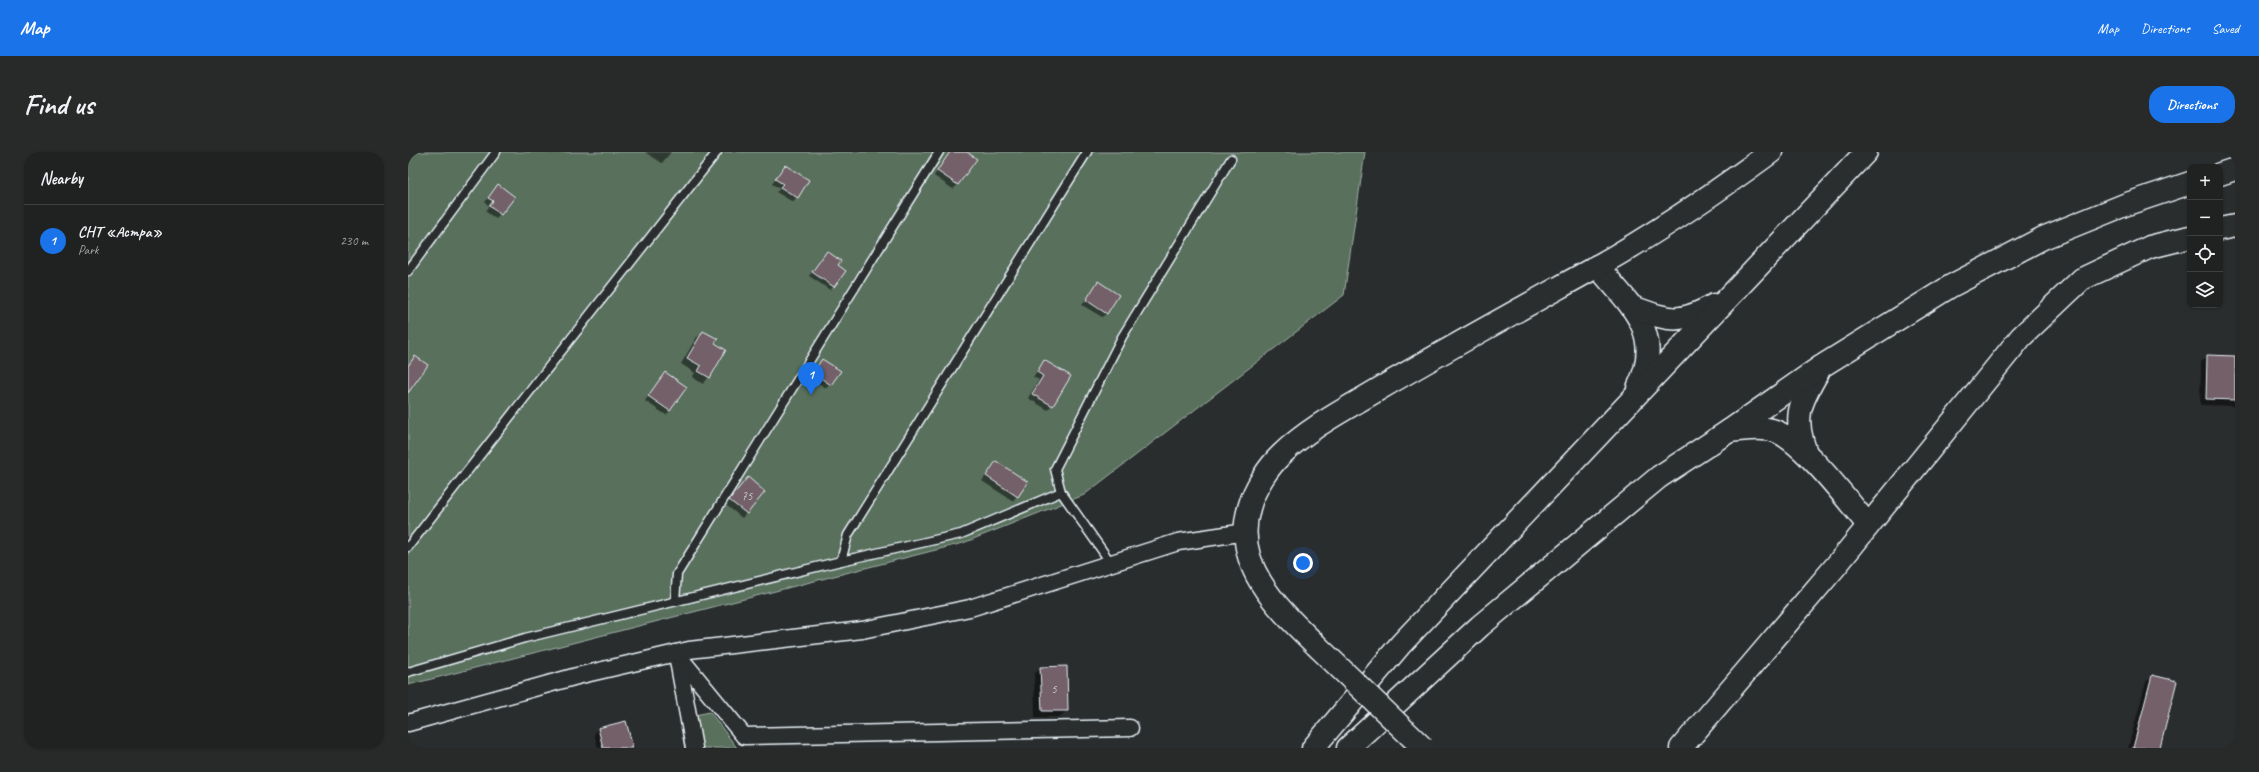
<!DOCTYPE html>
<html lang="en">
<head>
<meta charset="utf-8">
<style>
	:root { --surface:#202222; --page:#282a2a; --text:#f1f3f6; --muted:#a2a4a5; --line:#3d3f40; --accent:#1a73e8 }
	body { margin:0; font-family:Caveat,sans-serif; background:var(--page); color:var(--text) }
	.controls { position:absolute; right:12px; top:12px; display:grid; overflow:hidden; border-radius:8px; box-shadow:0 1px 3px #0004 }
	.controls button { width:36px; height:36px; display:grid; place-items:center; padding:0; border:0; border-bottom:1px solid var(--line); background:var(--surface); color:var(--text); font:20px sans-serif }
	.you { position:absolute; left:895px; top:411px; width:14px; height:14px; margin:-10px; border:3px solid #fff; border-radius:50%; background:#1a73e8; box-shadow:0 0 0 6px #1a73e833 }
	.badge { display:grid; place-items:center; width:26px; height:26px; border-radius:50%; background:var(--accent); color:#fff; font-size:13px; font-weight:700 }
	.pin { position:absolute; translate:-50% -33px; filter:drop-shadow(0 1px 2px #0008) }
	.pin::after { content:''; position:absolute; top:21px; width:14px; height:12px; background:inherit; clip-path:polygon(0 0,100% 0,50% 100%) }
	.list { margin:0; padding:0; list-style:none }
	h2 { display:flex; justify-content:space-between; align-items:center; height:52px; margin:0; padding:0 16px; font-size:17px }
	h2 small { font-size:13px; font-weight:400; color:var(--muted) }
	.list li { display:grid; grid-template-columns:26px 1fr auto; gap:12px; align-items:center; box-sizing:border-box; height:72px; padding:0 16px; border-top:1px solid var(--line) }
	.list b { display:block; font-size:15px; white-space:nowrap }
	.list p { margin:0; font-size:13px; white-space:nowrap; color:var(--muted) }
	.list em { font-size:13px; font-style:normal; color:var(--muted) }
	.icon { flex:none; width:22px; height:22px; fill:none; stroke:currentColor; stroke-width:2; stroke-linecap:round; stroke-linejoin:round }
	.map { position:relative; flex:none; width:1827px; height:596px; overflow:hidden; border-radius:16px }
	header { display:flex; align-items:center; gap:24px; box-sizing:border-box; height:56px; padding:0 20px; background:var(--accent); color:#fff }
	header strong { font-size:19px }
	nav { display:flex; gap:22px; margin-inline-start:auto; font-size:14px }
	.intro { display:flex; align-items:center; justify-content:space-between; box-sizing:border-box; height:96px; padding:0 24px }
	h1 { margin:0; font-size:28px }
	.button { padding:10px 18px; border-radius:16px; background:var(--accent); color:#fff; font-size:14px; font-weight:700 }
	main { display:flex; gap:24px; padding:0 24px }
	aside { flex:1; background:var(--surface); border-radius:16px; box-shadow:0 1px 3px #0004 }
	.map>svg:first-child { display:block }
	.green { fill:#596f5b; stroke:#a0b0aa }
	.shadow { fill:#0007 }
	.building { fill:#736168; stroke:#e8f1f8 }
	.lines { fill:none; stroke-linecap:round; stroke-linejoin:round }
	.lane-casing { stroke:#e8f1f8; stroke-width:11 }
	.street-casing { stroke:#e8f1f8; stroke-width:19 }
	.secondary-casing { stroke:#e8f1f8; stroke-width:25 }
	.lane { stroke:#2a2d2e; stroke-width:8 }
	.street { stroke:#2a2d2e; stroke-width:16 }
	.secondary { stroke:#2a2d2e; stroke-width:22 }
	.secondary-bridge-casing { stroke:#e8f1f8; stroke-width:25; stroke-linecap:butt }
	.secondary-bridge { stroke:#2a2d2e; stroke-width:22 }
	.labels { text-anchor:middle; stroke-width:3; stroke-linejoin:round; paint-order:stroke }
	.number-label { font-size:12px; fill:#cbcdd4 }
</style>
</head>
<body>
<header>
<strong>Map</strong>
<nav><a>Map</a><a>Directions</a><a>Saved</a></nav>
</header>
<div class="intro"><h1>Find us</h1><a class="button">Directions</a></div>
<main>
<aside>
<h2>Nearby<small></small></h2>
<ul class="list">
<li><span class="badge">1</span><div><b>СНТ «Астра»</b><p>Park</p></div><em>230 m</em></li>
</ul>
</aside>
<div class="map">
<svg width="1827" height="596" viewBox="0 0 1827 596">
	<rect width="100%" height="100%" fill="#2a2d2e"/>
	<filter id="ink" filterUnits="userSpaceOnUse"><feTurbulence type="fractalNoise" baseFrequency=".025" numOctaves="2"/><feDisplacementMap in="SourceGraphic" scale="8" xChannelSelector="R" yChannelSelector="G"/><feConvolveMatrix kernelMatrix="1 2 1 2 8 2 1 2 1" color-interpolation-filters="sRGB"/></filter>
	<g filter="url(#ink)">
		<g class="green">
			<path d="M 0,0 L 957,0 L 936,143 L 676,343 L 555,391 L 0,533 Z"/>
			<path d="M 302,560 L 329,596 L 295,596 L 287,563 Z"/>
		</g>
		<g class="shadow">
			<path d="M 237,0 L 263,0 L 254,11 Z"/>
			<path d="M 542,0 L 560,0 L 550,33 L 545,37 L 526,24 Z"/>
			<path d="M 377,14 L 400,28 L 385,50 L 368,40 L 372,37 L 364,32 Z"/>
			<path d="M 86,38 L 106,45 L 88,67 L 77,59 L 81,54 L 77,50 Z"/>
			<path d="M 419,100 L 429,113 L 426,134 L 422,138 L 401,124 Z"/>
			<path d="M 690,130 L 699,161 L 694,165 L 674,153 Z"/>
			<path d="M 295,180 L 306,192 L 301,225 L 295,232 L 284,225 L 287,221 L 273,212 L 288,186 Z"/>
			<path d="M 1800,204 L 1827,205 L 1827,254 L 1792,253 L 1793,210 Z"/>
			<path d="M 414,208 L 423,232 L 418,236 L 401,225 Z"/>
			<path d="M 636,209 L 662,225 L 640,258 L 620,246 L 631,228 L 625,225 Z"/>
			<path d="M 253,226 L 262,259 L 258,263 L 237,249 Z"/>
			<path d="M 588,310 L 618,330 L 605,349 L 574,329 Z"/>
			<path d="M 335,331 L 356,340 L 334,366 L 318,353 Z"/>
			<path d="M 633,516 L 659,558 L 652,565 L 627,565 L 626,522 Z"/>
			<path d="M 1744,524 L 1751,596 L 1720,596 L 1738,530 Z"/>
			<path d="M 191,577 L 224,596 L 190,596 L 186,582 Z"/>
		</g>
		<g class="building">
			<path d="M 542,0 L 559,0 L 569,7 L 550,33 L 529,19 Z"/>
			<path d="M 377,13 L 401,28 L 390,46 L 372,35 L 375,32 L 367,27 Z"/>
			<path d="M 90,32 L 107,45 L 93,63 L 81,54 L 85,49 L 80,46 Z"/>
			<path d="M 419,99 L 433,109 L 430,113 L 438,119 L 426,135 L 404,120 Z"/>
			<path d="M 690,129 L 711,143 L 699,162 L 678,148 Z"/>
			<path d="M 295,179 L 310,187 L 307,191 L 318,198 L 302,226 L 290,219 L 293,214 L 279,206 Z"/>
			<path d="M 1799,203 L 1827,204 L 1827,248 L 1798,247 Z"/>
			<path d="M 7,204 L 20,213 L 0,241 L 0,214 Z"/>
			<path d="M 414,207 L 433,219 L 423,233 L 405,221 Z"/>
			<path d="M 636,208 L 663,224 L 645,254 L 624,242 L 635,224 L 629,220 Z"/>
			<path d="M 257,220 L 279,235 L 262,259 L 240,244 Z"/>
			<path d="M 588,309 L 620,330 L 610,345 L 578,324 Z"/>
			<path d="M 340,325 L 357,340 L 339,362 L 321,348 Z"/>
			<path d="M 659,514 L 660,559 L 634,559 L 632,515 Z"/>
			<path d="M 1744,523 L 1769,529 L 1752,596 L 1725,596 Z"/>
			<path d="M 218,569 L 225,596 L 195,596 L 190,576 Z"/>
		</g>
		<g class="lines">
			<g class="lane-casing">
				<g id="lane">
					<path d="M 0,119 L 88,0"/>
					<path d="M 0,395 L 309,0"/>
					<path d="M 433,409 L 440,383 L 679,0"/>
					<path d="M 703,411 L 653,340 L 647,317 L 714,185 L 823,7"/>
					<path d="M 267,449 L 269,422 L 531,0"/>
					<path d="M 0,520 L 117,486 L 433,409 L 553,382 L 653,340"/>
				</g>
			</g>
			<g class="street-casing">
				<g id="street">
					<path d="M 268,501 L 336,584 L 722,576"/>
					<path d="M 269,503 L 286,596"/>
					<path d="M 0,571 L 169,524 L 281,498 L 454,478 L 562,456 L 770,390 L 838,380"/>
				</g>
			</g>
			<g class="secondary-casing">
				<g id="secondary">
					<path d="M 1812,22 L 1827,17"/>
					<path d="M 1812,77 L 1827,74"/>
					<path d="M 1189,114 C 1223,154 1257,181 1230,236"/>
					<path d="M 1224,155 C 1261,168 1270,173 1306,153"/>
					<path d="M 1321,279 C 1336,278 1353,274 1367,279 C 1395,289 1440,349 1460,373"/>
					<path d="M 1398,301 C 1385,265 1391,252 1410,220"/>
					<path d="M 908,493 C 871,457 824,414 841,356 C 846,337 860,315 874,302 C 902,275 938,257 971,237 C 1043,195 1116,155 1188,115 C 1249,81 1307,41 1363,0"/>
					<path d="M 905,596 L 993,492 L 1458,0"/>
					<path d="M 940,596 L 1072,474 L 1251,325 L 1321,279 L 1414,214 L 1543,134 L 1635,86 L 1719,52 L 1782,31"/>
					<path d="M 1273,596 L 1427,415 L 1613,185 L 1674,127 L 1742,95 L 1782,85"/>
				</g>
			</g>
			<use href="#lane" class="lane"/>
			<use href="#street" class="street"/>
			<use href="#secondary" class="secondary"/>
			<g class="secondary-bridge-casing">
				<path id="secondary-bridge" d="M 908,493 L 1015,596"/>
			</g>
			<use href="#secondary-bridge" class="secondary-bridge"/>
		</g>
	</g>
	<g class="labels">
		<g class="number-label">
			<text x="339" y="348">75</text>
			<text x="646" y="541">5</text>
		</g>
	</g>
</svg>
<div class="controls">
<button>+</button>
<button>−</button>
<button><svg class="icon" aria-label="locate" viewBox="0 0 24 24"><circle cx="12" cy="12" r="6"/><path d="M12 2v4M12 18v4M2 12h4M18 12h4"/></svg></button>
<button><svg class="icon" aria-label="layers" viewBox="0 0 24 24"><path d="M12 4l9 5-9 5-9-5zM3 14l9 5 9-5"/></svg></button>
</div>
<div class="you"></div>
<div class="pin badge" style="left:403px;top:243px">1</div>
</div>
</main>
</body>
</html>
